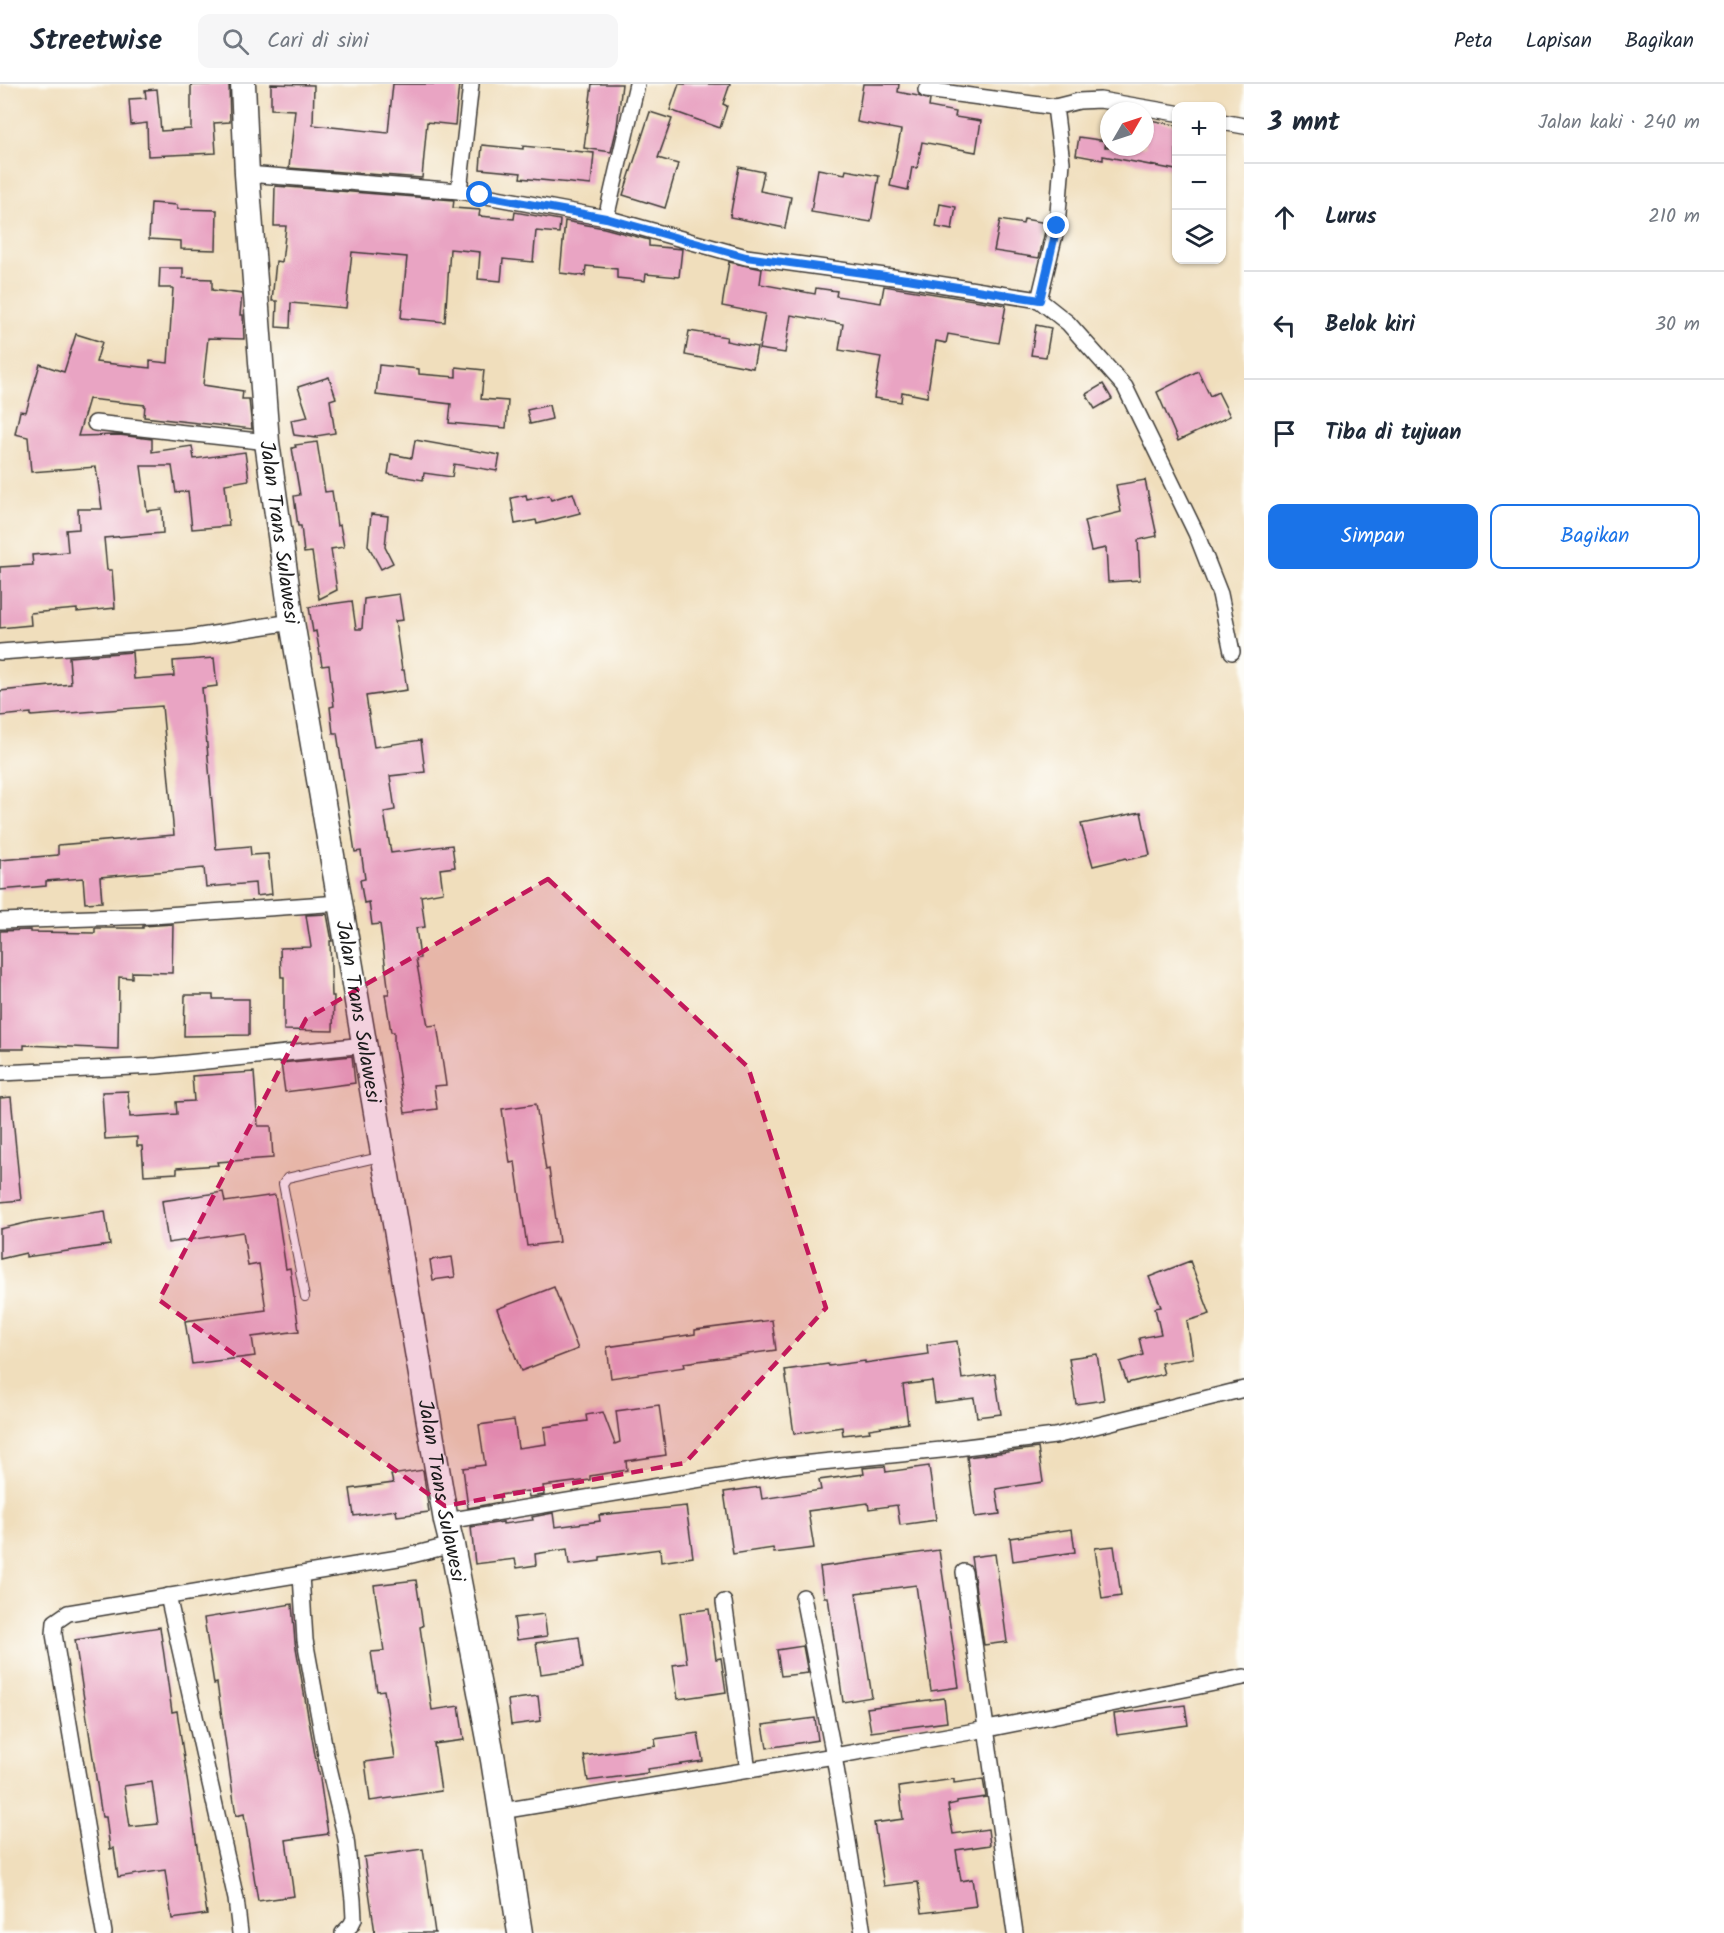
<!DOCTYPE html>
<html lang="id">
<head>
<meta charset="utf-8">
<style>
	:root { --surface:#fff; --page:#f6f6f7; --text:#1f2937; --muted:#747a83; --line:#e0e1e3; --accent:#1a73e8 }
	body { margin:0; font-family:Kalam,sans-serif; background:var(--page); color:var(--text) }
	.controls { position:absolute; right:18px; top:18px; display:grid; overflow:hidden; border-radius:12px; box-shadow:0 2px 4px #0004 }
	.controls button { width:54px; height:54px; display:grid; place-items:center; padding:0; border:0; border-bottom:2px solid var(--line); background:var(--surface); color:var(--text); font:30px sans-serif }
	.compass { position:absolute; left:1100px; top:18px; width:54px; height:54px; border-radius:50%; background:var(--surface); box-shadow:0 2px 4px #0004; rotate:51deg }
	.stop { position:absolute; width:18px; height:18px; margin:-14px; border:4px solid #1a73e8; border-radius:50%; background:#fff }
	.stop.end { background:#1a73e8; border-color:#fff; box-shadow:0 2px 6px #0008 }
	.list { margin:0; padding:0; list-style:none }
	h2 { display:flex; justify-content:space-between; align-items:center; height:78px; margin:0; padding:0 24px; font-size:26px }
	h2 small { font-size:20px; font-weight:400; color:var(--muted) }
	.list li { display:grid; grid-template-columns:39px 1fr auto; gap:18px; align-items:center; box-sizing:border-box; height:108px; padding:0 24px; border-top:2px solid var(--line) }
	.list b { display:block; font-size:22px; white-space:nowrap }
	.list em { font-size:20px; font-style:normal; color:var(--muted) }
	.actions { display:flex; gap:12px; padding:18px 24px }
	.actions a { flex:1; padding:14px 0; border:2px solid var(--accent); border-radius:12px; text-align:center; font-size:21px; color:var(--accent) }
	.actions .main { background:var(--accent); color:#fff }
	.icon { flex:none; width:33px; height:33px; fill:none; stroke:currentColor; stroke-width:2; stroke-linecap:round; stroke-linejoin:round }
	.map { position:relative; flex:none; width:1244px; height:1849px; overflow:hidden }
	header { display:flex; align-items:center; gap:36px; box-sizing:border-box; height:84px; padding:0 30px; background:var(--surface); border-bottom:2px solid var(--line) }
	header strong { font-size:28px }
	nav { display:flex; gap:33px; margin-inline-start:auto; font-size:21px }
	.search { width:420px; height:54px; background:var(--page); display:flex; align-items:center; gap:15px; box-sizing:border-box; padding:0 21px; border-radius:12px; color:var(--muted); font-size:22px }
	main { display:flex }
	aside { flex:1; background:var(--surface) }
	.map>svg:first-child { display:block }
	.building { fill:#e9a4c3; fill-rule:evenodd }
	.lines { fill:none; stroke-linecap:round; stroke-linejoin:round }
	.service-casing { stroke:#3c3934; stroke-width:10 }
	.minor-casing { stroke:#3c3934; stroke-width:18 }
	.trunk-casing { stroke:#3c3934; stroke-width:27 }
	.service { stroke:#fff; stroke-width:8 }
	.minor { stroke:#fff; stroke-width:15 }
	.trunk { stroke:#fff; stroke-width:24 }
	.route { stroke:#1a73e8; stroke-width:8 }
	.marked { fill:#c2185b; fill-opacity:0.2; stroke:#c2185b; stroke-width:4.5; stroke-dasharray:12 8; stroke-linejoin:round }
	.labels { text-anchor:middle; stroke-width:6; stroke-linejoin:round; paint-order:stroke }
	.street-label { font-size:21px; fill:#1c1c1c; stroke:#fdfcf7 }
</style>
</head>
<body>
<header>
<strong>Streetwise</strong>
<div class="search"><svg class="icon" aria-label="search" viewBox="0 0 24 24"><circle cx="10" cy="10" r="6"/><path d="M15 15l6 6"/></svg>Cari di sini</div>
<nav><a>Peta</a><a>Lapisan</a><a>Bagikan</a></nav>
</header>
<main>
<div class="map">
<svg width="1244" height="1849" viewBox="0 0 1244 1849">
	<rect width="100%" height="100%" fill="#fdfcf7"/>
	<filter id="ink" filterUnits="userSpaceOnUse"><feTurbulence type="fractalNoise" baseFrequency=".0167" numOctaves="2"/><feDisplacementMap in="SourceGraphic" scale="12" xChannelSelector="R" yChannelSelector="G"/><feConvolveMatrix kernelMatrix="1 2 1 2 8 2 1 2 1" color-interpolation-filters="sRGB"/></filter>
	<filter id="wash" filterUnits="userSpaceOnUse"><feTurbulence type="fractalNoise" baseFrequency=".008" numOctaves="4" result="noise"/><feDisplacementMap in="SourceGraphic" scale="24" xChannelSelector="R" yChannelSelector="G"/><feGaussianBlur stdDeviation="1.35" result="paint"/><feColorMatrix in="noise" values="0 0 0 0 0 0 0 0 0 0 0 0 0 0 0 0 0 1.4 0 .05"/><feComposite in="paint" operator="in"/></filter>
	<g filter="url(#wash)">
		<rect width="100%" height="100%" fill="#f0debc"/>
		<g id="blocks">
			<g class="building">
				<path d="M 229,0 L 230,38 L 214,39 L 216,69 L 148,72 L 147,39 L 131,41 L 129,15 L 146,14 L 145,6 L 157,5 L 161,47 L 191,45 L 191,1 Z"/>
				<path d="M 271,0 L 314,1 L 313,41 L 388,49 L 393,0 L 459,0 L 455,41 L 427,38 L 422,94 L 289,84 L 295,26 L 271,25 Z"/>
				<path d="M 592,0 L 622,0 L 617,43 L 611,68 L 584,64 Z"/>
				<path d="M 679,0 L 730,0 L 723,20 L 727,22 L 720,44 L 670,26 Z"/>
				<path d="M 863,0 L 899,0 L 898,8 L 918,12 L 930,16 L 929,23 L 956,28 L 955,33 L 981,37 L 976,68 L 922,58 L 917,84 L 912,83 L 908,106 L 890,102 L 901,46 L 857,38 Z"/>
				<path d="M 650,28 L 672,35 L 658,74 L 678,80 L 665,124 L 623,111 Z"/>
				<path d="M 1145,35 L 1176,41 L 1176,86 L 1103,72 L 1103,76 L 1076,71 L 1079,53 L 1106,57 L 1105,63 L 1145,63 Z"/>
				<path d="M 482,61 L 523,65 L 523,62 L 594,69 L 591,101 L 520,94 L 521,89 L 480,85 Z"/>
				<path d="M 739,83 L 764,88 L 760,107 L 791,113 L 785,144 L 730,133 Z"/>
				<path d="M 818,85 L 845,90 L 846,86 L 879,92 L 871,138 L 811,128 Z"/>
				<path d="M 275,102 L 454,116 L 453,124 L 480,126 L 479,132 L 514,135 L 515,128 L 560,136 L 559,149 L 536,147 L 533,178 L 503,175 L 501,197 L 478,195 L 480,168 L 450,165 L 445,238 L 401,234 L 407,173 L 352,168 L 346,224 L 291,219 L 290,244 L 276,243 L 277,217 L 272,217 L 276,177 L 282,178 L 286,142 L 274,142 Z"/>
				<path d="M 151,119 L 177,121 L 177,125 L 217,126 L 216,166 L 181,165 L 181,157 L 149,155 Z"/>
				<path d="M 940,120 L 956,123 L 952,146 L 936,143 Z"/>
				<path d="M 1024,135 L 1047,139 L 1039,174 L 994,167 L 1000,136 L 1023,140 Z"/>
				<path d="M 565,137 L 604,144 L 649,156 L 649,162 L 682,165 L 679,193 L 646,190 L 645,197 L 617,194 L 617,185 L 586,182 L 585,192 L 560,189 Z"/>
				<path d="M 729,178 L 762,185 L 760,200 L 815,210 L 816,204 L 837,207 L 836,212 L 881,219 L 884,202 L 1006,221 L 999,259 L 948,250 L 946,259 L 936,257 L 927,313 L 902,308 L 901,318 L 874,314 L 881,273 L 839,266 L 843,240 L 791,231 L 785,269 L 759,265 L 765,230 L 722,222 Z"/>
				<path d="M 160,184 L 183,184 L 183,194 L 212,195 L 212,206 L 242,210 L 240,231 L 243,231 L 244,255 L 208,254 L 203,301 L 243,307 L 242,315 L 249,315 L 252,345 L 144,333 L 145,321 L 89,315 L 78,352 L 119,351 L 152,355 L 152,368 L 192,362 L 194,375 L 245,368 L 249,396 L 225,400 L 229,442 L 192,445 L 188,407 L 176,409 L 172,382 L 141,382 L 147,427 L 162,425 L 163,449 L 104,454 L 107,486 L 112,486 L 115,524 L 77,528 L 77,525 L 30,529 L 31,541 L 0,544 L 0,483 L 33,481 L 32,471 L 68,468 L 66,446 L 79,445 L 78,425 L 102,425 L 96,383 L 31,388 L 28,353 L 15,350 L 20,327 L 26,328 L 40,280 L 64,288 L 76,250 L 102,258 L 96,278 L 150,284 L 150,277 L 168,279 L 173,204 L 159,204 Z"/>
				<path d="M 1036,241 L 1051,244 L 1046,273 L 1031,271 Z"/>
				<path d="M 689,247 L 727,253 L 726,257 L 757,263 L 753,284 L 685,271 Z"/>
				<path d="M 379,281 L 419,285 L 419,290 L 456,293 L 456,283 L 484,286 L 481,315 L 508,317 L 506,344 L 449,339 L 451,320 L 376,311 Z"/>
				<path d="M 1198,287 L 1210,312 L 1218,308 L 1230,332 L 1178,357 L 1157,308 Z"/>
				<path d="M 329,293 L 336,314 L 330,316 L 335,349 L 316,352 L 317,354 L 294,351 L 291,336 L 308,333 L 298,303 Z"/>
				<path d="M 1103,300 L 1112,315 L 1095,325 L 1086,310 Z"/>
				<path d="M 549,321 L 552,335 L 530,340 L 527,326 Z"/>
				<path d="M 415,356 L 500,371 L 497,387 L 454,380 L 452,393 L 424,389 L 423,396 L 388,390 L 391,370 L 412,374 Z"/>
				<path d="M 317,358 L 325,408 L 332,407 L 337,442 L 340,441 L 344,463 L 331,465 L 337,506 L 319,515 L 312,468 L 304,469 L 301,442 L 298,442 L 294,412 L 300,411 L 292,364 L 296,363 L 295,361 Z"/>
				<path d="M 1145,396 L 1157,452 L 1138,456 L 1140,496 L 1108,498 L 1106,464 L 1091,467 L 1084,437 L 1121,428 L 1116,401 Z"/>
				<path d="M 573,409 L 580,429 L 537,440 L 536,436 L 515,440 L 511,414 L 526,411 L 527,416 L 549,411 L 551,416 Z"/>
				<path d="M 371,430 L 388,432 L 385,463 L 393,479 L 381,485 L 368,461 Z"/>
				<path d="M 399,510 L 403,536 L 395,537 L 402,586 L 404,586 L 407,606 L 366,612 L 374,663 L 421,656 L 425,688 L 390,692 L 395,726 L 384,728 L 391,769 L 452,761 L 455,783 L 440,785 L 443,808 L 421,812 L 425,843 L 416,844 L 420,874 L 416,875 L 428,942 L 437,941 L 446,1001 L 434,1002 L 437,1025 L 405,1029 L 394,960 L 394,948 L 391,948 L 385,910 L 389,910 L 380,840 L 372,841 L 369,818 L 364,819 L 360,796 L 365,795 L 361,767 L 355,768 L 337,649 L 333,649 L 330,623 L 334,622 L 329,581 L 322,582 L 316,547 L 313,548 L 309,523 L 352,517 L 356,545 L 362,545 L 364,515 Z"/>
				<path d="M 132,568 L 134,595 L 174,592 L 173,577 L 214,574 L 217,602 L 202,604 L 216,765 L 250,762 L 251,771 L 268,770 L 272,810 L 256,812 L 255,799 L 206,803 L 204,784 L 100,793 L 102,818 L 85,819 L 83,794 L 46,797 L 46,802 L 0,806 L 0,776 L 58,771 L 58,761 L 174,751 L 162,622 L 31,632 L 31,629 L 0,632 L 0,607 L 71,600 L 69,573 Z"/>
				<path d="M 1141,728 L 1150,771 L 1127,776 L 1126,774 L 1093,782 L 1081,740 Z"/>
				<path d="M 327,830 L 332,857 L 330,857 L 332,912 L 334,912 L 333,947 L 284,946 L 284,893 L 281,893 L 280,864 L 311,863 L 306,831 Z"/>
				<path d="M 173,840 L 172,889 L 132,888 L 132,894 L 119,893 L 118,965 L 24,961 L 24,965 L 0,965 L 0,847 L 30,846 L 30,848 L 95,849 L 95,844 L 143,844 L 143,842 Z"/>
				<path d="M 185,911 L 213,911 L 213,915 L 249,915 L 249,951 L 184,952 Z"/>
				<path d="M 352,972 L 355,999 L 285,1008 L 281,979 Z"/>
				<path d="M 254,988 L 258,1042 L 271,1042 L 273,1074 L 217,1078 L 218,1081 L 177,1084 L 177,1089 L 144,1091 L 142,1062 L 137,1062 L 137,1053 L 105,1055 L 102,1008 L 128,1007 L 130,1033 L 177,1030 L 176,1018 L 194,1017 L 192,992 Z"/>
				<path d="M 11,1013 L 21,1116 L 0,1118 L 0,1014 Z"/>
				<path d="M 536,1020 L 546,1086 L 549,1085 L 559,1158 L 527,1162 L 515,1078 L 510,1079 L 502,1025 Z"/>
				<path d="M 223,1108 L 225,1118 L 275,1111 L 286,1185 L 290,1184 L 299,1247 L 252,1253 L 255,1272 L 192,1280 L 185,1237 L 266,1226 L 259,1180 L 248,1182 L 243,1148 L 168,1159 L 162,1117 Z"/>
				<path d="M 105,1127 L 110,1161 L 26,1173 L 26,1169 L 0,1175 L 0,1145 L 34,1137 Z"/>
				<path d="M 452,1173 L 455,1193 L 433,1196 L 430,1176 Z"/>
				<path d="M 1190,1177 L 1210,1230 L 1187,1237 L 1193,1274 L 1161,1279 L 1164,1290 L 1127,1299 L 1120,1278 L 1143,1271 L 1139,1254 L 1161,1250 L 1155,1224 L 1161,1223 L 1149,1193 Z"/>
				<path d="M 554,1203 L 578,1265 L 521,1287 L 497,1225 Z"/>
				<path d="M 772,1236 L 776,1266 L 684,1279 L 685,1283 L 611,1294 L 607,1263 L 695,1250 L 695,1246 Z"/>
				<path d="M 957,1257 L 962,1295 L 995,1290 L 1001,1330 L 977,1333 L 974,1314 L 935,1319 L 932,1297 L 903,1301 L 908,1339 L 869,1345 L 870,1348 L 843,1351 L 842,1343 L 794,1350 L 785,1286 L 828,1280 L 829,1282 L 865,1277 L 865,1279 L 928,1270 L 927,1261 Z"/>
				<path d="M 1097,1270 L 1104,1316 L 1076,1320 L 1069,1274 Z"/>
				<path d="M 659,1321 L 666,1371 L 626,1377 L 627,1386 L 590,1392 L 590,1396 L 543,1402 L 544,1411 L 529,1413 L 528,1407 L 499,1411 L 500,1418 L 468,1424 L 463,1384 L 485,1381 L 479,1341 L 514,1336 L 518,1364 L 546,1360 L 544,1343 L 587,1337 L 586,1331 L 603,1328 L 615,1360 L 620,1358 L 616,1327 Z"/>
				<path d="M 1038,1364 L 1043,1398 L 996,1405 L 1000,1430 L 975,1433 L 967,1373 Z"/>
				<path d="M 885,1382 L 886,1388 L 929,1382 L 936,1436 L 900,1441 L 897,1421 L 869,1425 L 868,1419 L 808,1427 L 814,1464 L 774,1469 L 773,1464 L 733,1470 L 724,1408 L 760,1403 L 762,1415 L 821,1406 L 819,1396 L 864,1390 L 863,1384 Z"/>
				<path d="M 423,1386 L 429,1428 L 397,1432 L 396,1426 L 354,1432 L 350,1405 L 393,1399 L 391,1391 Z"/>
				<path d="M 686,1422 L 693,1473 L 661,1478 L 660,1465 L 600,1473 L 600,1477 L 569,1481 L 567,1465 L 535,1470 L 536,1481 L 517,1484 L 515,1475 L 475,1480 L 471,1443 L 503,1438 L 503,1440 L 533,1436 L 532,1433 L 553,1429 L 555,1443 L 600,1437 L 599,1431 Z"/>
				<path d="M 1072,1445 L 1075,1468 L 1013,1477 L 1010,1454 Z"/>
				<path d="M 1114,1462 L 1121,1512 L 1102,1515 L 1095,1464 Z"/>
				<path d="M 939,1466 L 959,1603 L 931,1607 L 916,1501 L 856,1509 L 872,1613 L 843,1618 L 828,1513 L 824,1513 L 820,1483 Z"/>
				<path d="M 995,1470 L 1007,1558 L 984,1561 L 971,1473 Z"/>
				<path d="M 416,1496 L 423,1542 L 420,1543 L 432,1626 L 459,1622 L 464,1656 L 434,1660 L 441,1707 L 370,1717 L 365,1678 L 395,1674 L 384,1606 L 377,1607 L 371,1568 L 384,1567 L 374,1501 Z"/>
				<path d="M 292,1520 L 295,1558 L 318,1688 L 319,1688 L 328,1750 L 286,1756 L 294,1812 L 258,1817 L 244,1730 L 236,1732 L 217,1599 L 214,1600 L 204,1534 Z"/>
				<path d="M 709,1525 L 716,1575 L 721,1574 L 726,1608 L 678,1615 L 673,1581 L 687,1579 L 680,1529 Z"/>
				<path d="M 544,1530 L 547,1552 L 517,1556 L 514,1534 Z"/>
				<path d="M 160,1543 L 172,1628 L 177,1627 L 207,1830 L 172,1835 L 165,1786 L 118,1793 L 114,1764 L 110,1765 L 106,1733 L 102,1733 L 75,1556 ZM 152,1698 L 158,1740 L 130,1743 L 124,1702 Z"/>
				<path d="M 579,1553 L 583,1584 L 541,1590 L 536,1559 Z"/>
				<path d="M 803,1562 L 808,1589 L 781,1592 L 777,1566 Z"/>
				<path d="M 538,1612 L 541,1637 L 511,1641 L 508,1616 Z"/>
				<path d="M 944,1614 L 947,1638 L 871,1648 L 867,1624 Z"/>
				<path d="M 1185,1621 L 1188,1641 L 1117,1651 L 1114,1630 Z"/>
				<path d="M 815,1634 L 818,1656 L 767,1664 L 763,1641 Z"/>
				<path d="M 698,1649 L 703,1677 L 647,1685 L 648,1689 L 588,1697 L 584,1672 L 656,1662 L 655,1655 Z"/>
				<path d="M 954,1695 L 954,1699 L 983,1695 L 986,1713 L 957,1717 L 957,1719 L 948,1721 L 953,1750 L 988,1745 L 990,1761 L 956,1766 L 961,1797 L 972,1795 L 976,1822 L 922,1829 L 918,1798 L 884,1802 L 874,1739 L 903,1735 L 899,1703 Z"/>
				<path d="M 423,1765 L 435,1849 L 375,1849 L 364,1773 Z"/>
			</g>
		</g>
	</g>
	<g filter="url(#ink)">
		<use href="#blocks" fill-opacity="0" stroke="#3c3934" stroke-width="1.5"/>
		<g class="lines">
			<g class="service-casing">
				<path id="service" d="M 305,1213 L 283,1100 L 287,1094 L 380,1073"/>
			</g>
			<g class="minor-casing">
				<g id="minor">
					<path d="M 926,6 L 1055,23 L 1079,17 L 1100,16 L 1176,29"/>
					<path d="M 1222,38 L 1244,42"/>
					<path d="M 247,90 L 459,107 L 606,134 L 746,173 L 907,195 L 1039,216 L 1068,239 L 1125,303 L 1196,449 L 1220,510 L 1232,568"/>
					<path d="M 459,107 L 471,0"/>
					<path d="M 606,134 L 637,0"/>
					<path d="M 1039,216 L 1057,142 L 1062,78 L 1055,23"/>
					<path d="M 95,339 L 267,358"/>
					<path d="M 0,568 L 188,554 L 292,538"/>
					<path d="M 0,837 L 152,832 L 340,819"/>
					<path d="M 0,989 L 157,982 L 365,961"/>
					<path d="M 446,1437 L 781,1382 L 941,1366 L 1055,1352 L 1244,1305"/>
					<path d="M 964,1488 L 1015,1849"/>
					<path d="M 301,1491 L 305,1556 L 326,1671 L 346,1755 L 353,1816 L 354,1835 L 351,1841 L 343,1849"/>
					<path d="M 168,1512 L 236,1815 L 240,1849"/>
					<path d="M 803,1513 L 834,1672 L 863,1849"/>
					<path d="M 724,1518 L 748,1686"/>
					<path d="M 501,1727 L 834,1672 L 987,1645 L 1244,1593"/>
					<path d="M 104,1849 L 54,1550 L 55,1538 L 68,1529 L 404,1473 L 452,1461"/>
				</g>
			</g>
			<g class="trunk-casing">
				<g id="trunk">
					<path id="s1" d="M 243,0 L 247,90 L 267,358 L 292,538 L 446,1437 L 452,1461 L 493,1676 L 520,1849"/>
				</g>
			</g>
			<use href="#service" class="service"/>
			<use href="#minor" class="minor"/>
			<use href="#trunk" class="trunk"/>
		</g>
	</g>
	<g class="lines" filter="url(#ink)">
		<path class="route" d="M 480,111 L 606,134 L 746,173 L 907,195 L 1040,216 L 1057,142"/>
	</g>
	<path class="marked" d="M 548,795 L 748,983 L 826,1224 L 685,1379 L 445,1422 L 159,1216 L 306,935 Z"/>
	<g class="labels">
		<g class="street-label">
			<text dy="7" stroke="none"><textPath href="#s1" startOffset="450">Jalan Trans Sulawesi</textPath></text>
			<text dy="7" stroke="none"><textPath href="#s1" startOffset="936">Jalan Trans Sulawesi</textPath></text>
			<text dy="7" stroke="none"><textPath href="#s1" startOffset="1422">Jalan Trans Sulawesi</textPath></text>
		</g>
	</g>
</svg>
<div class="controls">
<button>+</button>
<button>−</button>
<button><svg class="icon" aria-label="layers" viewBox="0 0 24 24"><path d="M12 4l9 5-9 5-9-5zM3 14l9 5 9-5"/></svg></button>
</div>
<svg class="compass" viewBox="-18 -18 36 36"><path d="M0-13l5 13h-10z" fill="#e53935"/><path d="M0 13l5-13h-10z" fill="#747a83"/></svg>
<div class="stop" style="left:480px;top:111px"></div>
<div class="stop end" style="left:1057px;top:142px"></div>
</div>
<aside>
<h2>3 mnt<small>Jalan kaki · 240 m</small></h2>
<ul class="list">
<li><svg class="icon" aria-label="ahead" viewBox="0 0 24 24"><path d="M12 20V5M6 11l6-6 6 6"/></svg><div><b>Lurus</b></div><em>210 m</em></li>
<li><svg class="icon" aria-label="left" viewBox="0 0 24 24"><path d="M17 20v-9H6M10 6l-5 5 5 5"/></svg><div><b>Belok kiri</b></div><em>30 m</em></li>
<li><svg class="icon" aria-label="arrive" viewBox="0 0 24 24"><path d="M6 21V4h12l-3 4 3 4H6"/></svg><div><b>Tiba di tujuan</b></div></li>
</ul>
<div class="actions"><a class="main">Simpan</a><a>Bagikan</a></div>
</aside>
</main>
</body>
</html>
